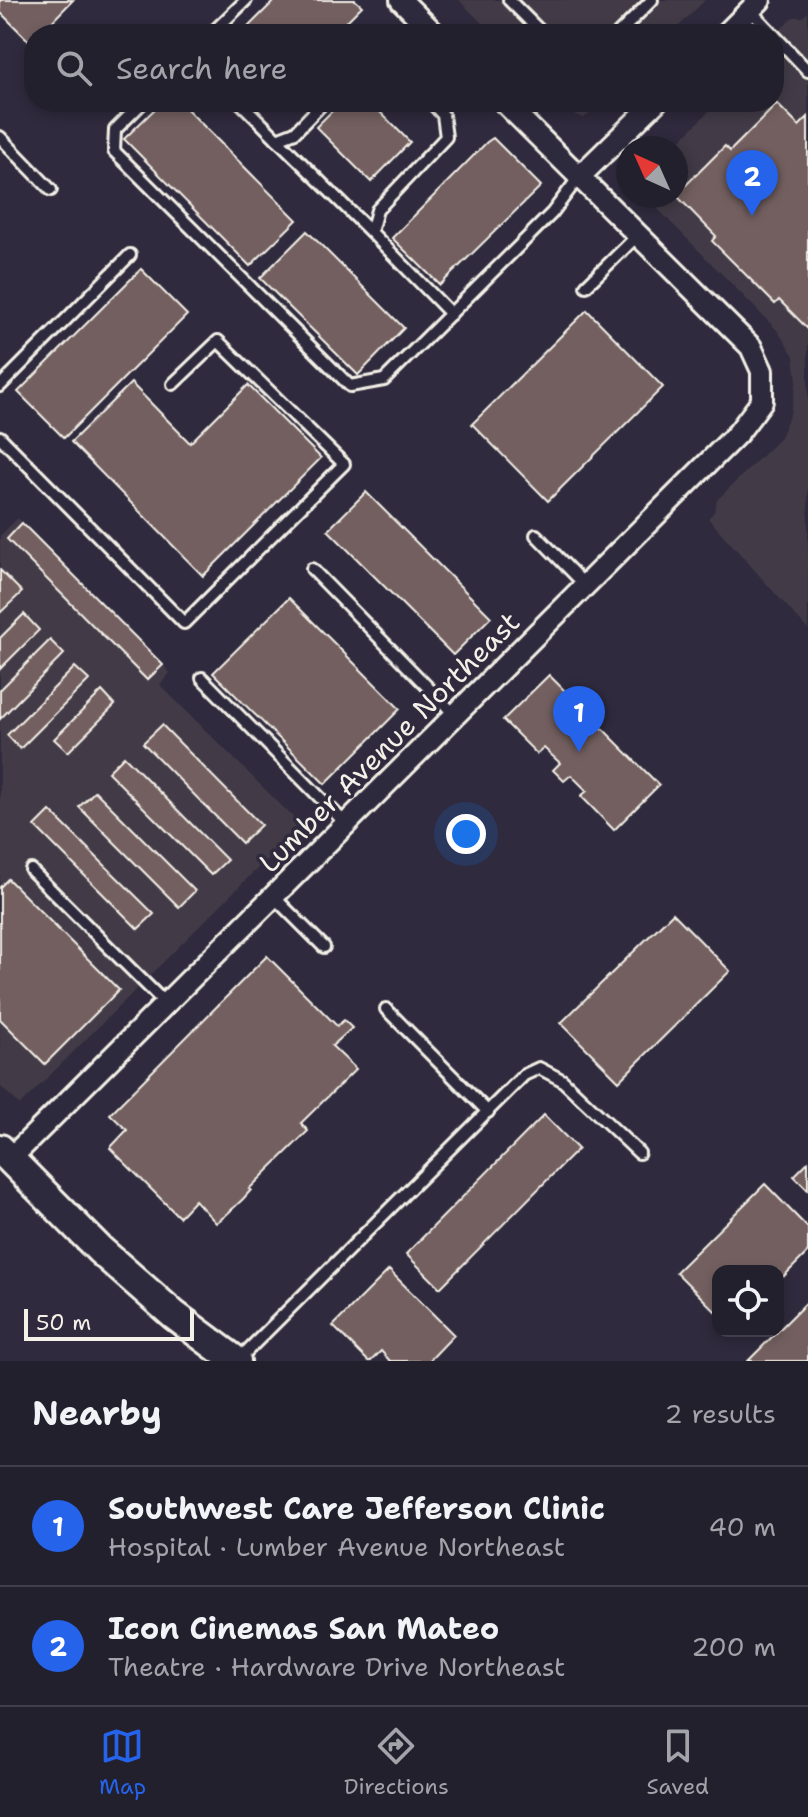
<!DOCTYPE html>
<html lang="en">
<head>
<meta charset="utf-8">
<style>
	:root { --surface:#23202e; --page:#2b2836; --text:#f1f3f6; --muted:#a3a3aa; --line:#403e4a; --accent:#2563eb }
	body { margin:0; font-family:"Shantell Sans",sans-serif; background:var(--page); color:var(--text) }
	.controls { position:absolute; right:24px; bottom:24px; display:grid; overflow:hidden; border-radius:16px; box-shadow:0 4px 12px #0003 }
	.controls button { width:72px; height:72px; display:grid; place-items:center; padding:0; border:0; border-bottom:2px solid var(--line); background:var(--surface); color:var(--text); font:40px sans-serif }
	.compass { position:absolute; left:616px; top:136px; width:72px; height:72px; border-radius:50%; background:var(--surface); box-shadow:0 4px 12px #0003; rotate:315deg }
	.scale { position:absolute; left:24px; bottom:20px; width:170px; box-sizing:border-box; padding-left:8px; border:4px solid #f4f1e8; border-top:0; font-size:22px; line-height:28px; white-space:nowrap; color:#f4f1e8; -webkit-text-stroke:6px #2f2a3d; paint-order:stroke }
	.you { position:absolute; left:466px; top:834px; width:28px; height:28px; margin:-20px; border:6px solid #fff; border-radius:50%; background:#1a73e8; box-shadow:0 0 0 12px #1a73e833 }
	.badge { display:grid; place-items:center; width:52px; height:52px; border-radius:50%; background:var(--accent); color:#fff; font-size:26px; font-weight:700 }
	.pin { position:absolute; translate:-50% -66px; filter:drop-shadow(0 2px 4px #0008) }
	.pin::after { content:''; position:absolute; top:42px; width:28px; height:24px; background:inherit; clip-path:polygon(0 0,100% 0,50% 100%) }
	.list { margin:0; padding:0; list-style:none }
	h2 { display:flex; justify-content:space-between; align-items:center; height:104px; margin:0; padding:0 32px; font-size:34px }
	h2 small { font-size:26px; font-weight:400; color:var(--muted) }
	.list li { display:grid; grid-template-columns:52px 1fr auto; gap:24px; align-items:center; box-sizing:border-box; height:120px; padding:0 32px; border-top:2px solid var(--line) }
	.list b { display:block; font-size:30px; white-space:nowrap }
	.list p { margin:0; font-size:26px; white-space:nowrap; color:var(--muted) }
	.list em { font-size:26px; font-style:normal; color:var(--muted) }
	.icon { flex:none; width:44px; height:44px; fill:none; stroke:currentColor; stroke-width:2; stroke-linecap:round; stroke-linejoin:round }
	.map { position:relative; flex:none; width:808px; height:1361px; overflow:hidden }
	.search { position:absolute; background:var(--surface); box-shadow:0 4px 12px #0003; left:24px; right:24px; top:24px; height:88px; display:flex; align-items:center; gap:20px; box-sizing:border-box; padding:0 28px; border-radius:32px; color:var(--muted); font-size:30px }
	.sheet { height:344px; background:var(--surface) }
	nav { display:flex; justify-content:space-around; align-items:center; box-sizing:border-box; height:112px; border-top:2px solid var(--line); background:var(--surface); font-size:22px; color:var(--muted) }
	nav a { display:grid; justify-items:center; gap:4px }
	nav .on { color:var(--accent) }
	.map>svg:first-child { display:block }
	.built { fill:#433a47 }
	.building { fill:#735f5f; stroke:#f4f1e8; stroke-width:2 }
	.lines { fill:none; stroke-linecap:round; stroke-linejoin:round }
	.lane-casing { stroke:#f4f1e8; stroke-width:16 }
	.street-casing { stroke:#f4f1e8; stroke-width:26 }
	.secondary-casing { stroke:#f4f1e8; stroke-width:34 }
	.lane { stroke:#2f2a3d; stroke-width:10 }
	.street { stroke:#2f2a3d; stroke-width:20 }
	.secondary { stroke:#2f2a3d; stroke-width:28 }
	.labels { text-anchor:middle; stroke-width:7; stroke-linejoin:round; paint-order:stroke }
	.street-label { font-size:28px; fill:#f4f1e8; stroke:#2f2a3d }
</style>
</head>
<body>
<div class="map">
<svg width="808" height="1361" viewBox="0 0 808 1361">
	<rect width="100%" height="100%" fill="#2f2a3d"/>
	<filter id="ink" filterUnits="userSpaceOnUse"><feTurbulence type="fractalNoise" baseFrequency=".0125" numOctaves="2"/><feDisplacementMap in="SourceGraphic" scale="16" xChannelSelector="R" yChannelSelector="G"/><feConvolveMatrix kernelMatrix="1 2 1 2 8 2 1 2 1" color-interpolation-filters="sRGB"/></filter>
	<g filter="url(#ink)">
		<g class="built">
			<path d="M 459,0 L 705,0 L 671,34 L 493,34 Z"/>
			<path d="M 808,12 L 808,630 L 708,518 L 714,512 L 717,500 L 779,439 L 790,414 L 797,380 L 794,356 L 777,330 L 645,196 L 676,196 L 676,148 L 673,148 L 718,102 L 774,102 L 774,36 L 793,17 L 803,17 Z"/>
			<path d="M 561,102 L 604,102 L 584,118 L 573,114 Z"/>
			<path d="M 18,518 L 163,665 L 170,673 L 160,685 L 301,825 L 20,1105 L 0,1086 L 0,536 Z"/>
		</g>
		<g class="building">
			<path d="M 0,0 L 73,0 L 40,34 L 34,34 L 34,40 L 31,43 L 0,12 Z"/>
			<path d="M 275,0 L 355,0 L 362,6 L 334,34 L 241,34 Z"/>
			<path d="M 162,102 L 180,102 L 297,220 L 250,266 L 124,139 Z"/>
			<path d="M 341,102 L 370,102 L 410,142 L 371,182 L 316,127 Z"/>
			<path d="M 777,104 L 799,126 L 808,117 L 808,329 L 779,300 L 775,304 L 712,241 L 716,236 L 676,195 L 725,146 L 730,151 Z"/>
			<path d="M 493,138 L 541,186 L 440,285 L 392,238 L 487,142 Z"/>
			<path d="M 307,231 L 404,328 L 358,375 L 260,278 Z"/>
			<path d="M 141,269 L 187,315 L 64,438 L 18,392 Z"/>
			<path d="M 587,310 L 663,387 L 548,501 L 472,424 Z"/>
			<path d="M 131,383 L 190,443 L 248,385 L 321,458 L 203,576 L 71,442 Z"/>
			<path d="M 366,492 L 491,617 L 453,655 L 328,530 Z"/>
			<path d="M 22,523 L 163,665 L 147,680 L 7,539 Z"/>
			<path d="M 0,570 L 22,592 L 0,613 Z"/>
			<path d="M 289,598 L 400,709 L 325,784 L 213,673 Z"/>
			<path d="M 24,614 L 39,630 L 0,669 L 0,638 Z"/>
			<path d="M 50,640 L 64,654 L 0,719 L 0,690 Z"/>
			<path d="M 75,667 L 89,680 L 20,749 L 7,735 Z"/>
			<path d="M 549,675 L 659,785 L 614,830 L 581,796 L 587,791 L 571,775 L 564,781 L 553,770 L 560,763 L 544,748 L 537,754 L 503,720 Z"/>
			<path d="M 102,691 L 115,705 L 68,752 L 54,739 Z"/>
			<path d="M 162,725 L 261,825 L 242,843 L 143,743 Z"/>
			<path d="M 124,756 L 227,860 L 211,875 L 108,772 Z"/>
			<path d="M 95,791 L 195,891 L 179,907 L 79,807 Z"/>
			<path d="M 50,811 L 154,914 L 138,929 L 35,826 Z"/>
			<path d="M 8,879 L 119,990 L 45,1064 L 0,1019 L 0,887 Z"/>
			<path d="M 673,913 L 730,971 L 619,1081 L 561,1023 Z"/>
			<path d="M 267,956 L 337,1026 L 344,1020 L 352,1028 L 332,1046 L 356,1069 L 301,1123 L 308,1131 L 249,1189 L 251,1190 L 243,1199 L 225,1216 L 216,1223 L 195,1200 L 179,1217 L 110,1148 L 127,1130 L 110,1114 Z"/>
			<path d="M 544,1115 L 578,1149 L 440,1288 L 406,1254 Z"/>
			<path d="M 808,1162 L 808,1190 L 794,1176 Z"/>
			<path d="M 765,1184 L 808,1228 L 808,1252 L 778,1282 L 778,1271 L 718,1271 L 718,1314 L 676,1272 Z"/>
			<path d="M 389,1270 L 454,1335 L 429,1361 L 390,1361 L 381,1351 L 371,1361 L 368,1361 L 333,1326 Z"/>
			<path d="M 808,1301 L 808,1361 L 748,1361 Z"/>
		</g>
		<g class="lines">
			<g class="lane-casing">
				<g id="lane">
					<path d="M 509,0 L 543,34"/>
					<path d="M 750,10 L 773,34"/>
					<path d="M 211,34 L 246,0"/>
					<path d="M 618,34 L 652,0"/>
					<path d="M 774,35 L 808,71"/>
					<path d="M 143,102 L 115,130 L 114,151 L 350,386 L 384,380 L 552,213 L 579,177"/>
					<path d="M 240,102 L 277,139 L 295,132 L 324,102"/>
					<path d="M 431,102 L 443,115 L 446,137 L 377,210 L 371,232 L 451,314"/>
					<path d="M 0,137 L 51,190"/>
					<path d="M 277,139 L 371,232"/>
					<path d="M 586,286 L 638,235"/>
					<path d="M 0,386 L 130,255"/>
					<path d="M 0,437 L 184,623 L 344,464 L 218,341 L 173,384"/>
					<path d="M 536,535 L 585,585"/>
					<path d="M 312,569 L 455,715"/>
					<path d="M 202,678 L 346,824"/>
					<path d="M 31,870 L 166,1004"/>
					<path d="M 274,897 L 324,947"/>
					<path d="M 386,1009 L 488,1112"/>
					<path d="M 238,1360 L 524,1075 L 539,1068 L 562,1080 L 639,1153"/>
				</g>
			</g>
			<g class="street-casing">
				<g id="street">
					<path d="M 401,0 L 435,34"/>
					<path d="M 726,34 L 760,0"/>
					<path d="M 579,177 L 656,102"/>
					<path d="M 10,1159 L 738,433 L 762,401 L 762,371 L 751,347 L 504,102"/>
				</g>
			</g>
			<g class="secondary-casing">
				<path id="secondary" d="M 0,1149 L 100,1250 L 174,1315 L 236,1361"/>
			</g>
			<use href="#lane" class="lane"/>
			<use href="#street" class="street"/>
			<use href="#secondary" class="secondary"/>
		</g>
	</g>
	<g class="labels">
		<g class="street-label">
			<text transform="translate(389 742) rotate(-45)" y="10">Lumber Avenue Northeast</text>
		</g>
	</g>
</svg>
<div class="controls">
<button><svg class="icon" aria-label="locate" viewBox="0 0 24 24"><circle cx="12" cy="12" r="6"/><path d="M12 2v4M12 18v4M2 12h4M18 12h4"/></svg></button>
</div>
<svg class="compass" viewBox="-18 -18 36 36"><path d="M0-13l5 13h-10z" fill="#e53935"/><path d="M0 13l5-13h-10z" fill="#a3a3aa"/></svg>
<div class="scale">50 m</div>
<div class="you"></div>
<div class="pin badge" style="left:579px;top:752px">1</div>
<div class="pin badge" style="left:752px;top:216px">2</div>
<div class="search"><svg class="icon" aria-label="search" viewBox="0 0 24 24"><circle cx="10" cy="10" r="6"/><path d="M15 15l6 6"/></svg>Search here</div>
</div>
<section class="sheet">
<h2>Nearby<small>2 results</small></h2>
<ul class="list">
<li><span class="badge">1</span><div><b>Southwest Care Jefferson Clinic</b><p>Hospital · Lumber Avenue Northeast</p></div><em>40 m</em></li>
<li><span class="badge">2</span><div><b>Icon Cinemas San Mateo</b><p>Theatre · Hardware Drive Northeast</p></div><em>200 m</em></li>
</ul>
</section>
<nav>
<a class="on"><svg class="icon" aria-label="map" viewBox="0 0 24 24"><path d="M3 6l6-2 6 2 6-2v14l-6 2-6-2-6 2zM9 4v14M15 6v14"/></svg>Map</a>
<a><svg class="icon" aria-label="directions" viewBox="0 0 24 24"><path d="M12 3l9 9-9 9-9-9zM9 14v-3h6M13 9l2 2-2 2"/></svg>Directions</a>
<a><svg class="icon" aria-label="saved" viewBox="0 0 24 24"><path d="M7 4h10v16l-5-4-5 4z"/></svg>Saved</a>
</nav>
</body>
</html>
